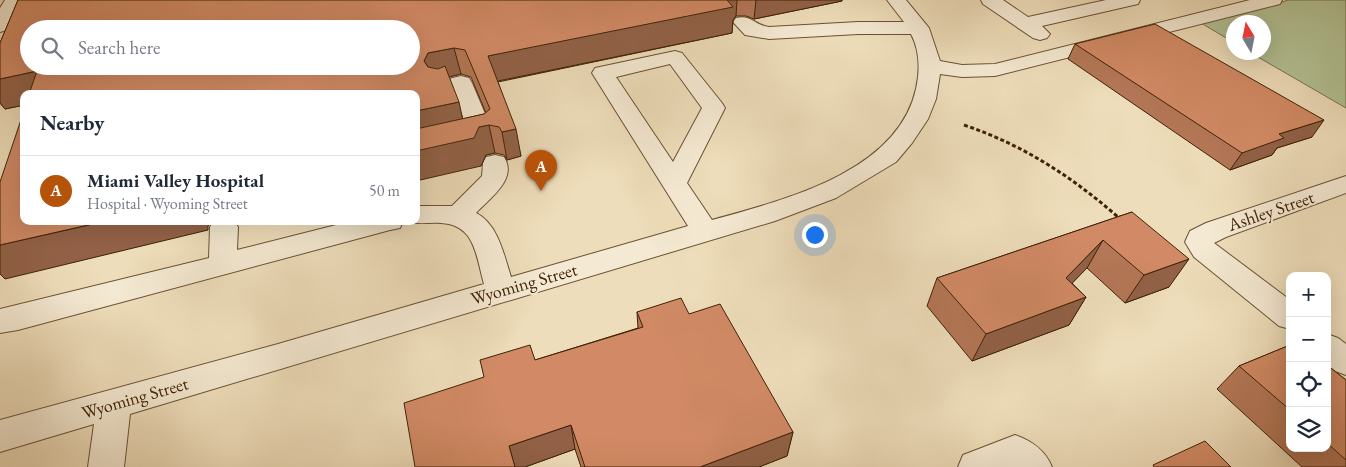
<!DOCTYPE html>
<html lang="en">
<head>
<meta charset="utf-8">
<style>
	:root { --surface:#fff; --page:#f2f2f3; --text:#1f2937; --muted:#747a83; --line:#e0e1e3; --accent:#b45309 }
	body { margin:0; font-family:"EB Garamond",serif; background:var(--page); color:var(--text) }
	.controls { position:absolute; right:15px; bottom:15px; display:grid; overflow:hidden; border-radius:10px; box-shadow:0 5px 20px #0002 }
	.controls button { width:45px; height:45px; display:grid; place-items:center; padding:0; border:0; border-bottom:1px solid var(--line); background:var(--surface); color:var(--text); font:25px sans-serif }
	.compass { position:absolute; left:1226px; top:15px; width:45px; height:45px; border-radius:50%; background:var(--surface); box-shadow:0 5px 20px #0002; rotate:350deg }
	.you { position:absolute; left:814px; top:234px; width:18px; height:18px; margin:-12px; border:4px solid #fff; border-radius:50%; background:#1a73e8; box-shadow:0 0 0 8px #1a73e833 }
	.badge { display:grid; place-items:center; width:32px; height:32px; border-radius:50%; background:var(--accent); color:#fff; font-size:16px; font-weight:700 }
	.pin { position:absolute; translate:-50% -41px; filter:drop-shadow(0 1px 2px #0008) }
	.pin::after { content:''; position:absolute; top:26px; width:18px; height:15px; background:inherit; clip-path:polygon(0 0,100% 0,50% 100%) }
	.list { margin:0; padding:0; list-style:none }
	h2 { display:flex; justify-content:space-between; align-items:center; height:65px; margin:0; padding:0 20px; font-size:21px }
	h2 small { font-size:16px; font-weight:400; color:var(--muted) }
	.list li { display:grid; grid-template-columns:32px 1fr auto; gap:15px; align-items:center; box-sizing:border-box; height:70px; padding:0 20px; border-top:1px solid var(--line) }
	.list b { display:block; font-size:19px; white-space:nowrap }
	.list p { margin:0; font-size:16px; white-space:nowrap; color:var(--muted) }
	.list em { font-size:16px; font-style:normal; color:var(--muted) }
	.icon { flex:none; width:28px; height:28px; fill:none; stroke:currentColor; stroke-width:2; stroke-linecap:round; stroke-linejoin:round }
	.map { position:relative; flex:none; width:1346px; height:467px; overflow:hidden }
	.search { position:absolute; background:var(--surface); box-shadow:0 5px 20px #0002; left:20px; top:20px; width:400px; height:55px; display:flex; align-items:center; gap:12px; box-sizing:border-box; padding:0 18px; border-radius:28px; color:var(--muted); font-size:19px }
	.panel { position:absolute; background:var(--surface); box-shadow:0 5px 20px #0002; left:20px; top:90px; width:400px; height:135px; border-radius:10px }
	.map>svg:first-child { display:block }
	.green { fill:#b3c295; stroke:#79724e }
	.lines { fill:none; stroke-linecap:round; stroke-linejoin:round }
	.minor-casing { stroke:#6b5133; stroke-width:2 }
	.path { stroke:#3f2206; stroke-width:3; stroke-dasharray:4 2.5; stroke-linecap:butt }
	.minor { fill:#f4e9d2; fill-rule:evenodd }
	.wall { fill:#b47757; stroke:#3f2206; fill-rule:evenodd }
	.shaded-wall { fill:#926147; stroke:#3f2206 }
	.building { fill:#d18a65; stroke:#3f2206; fill-rule:evenodd }
	.labels { text-anchor:middle; stroke-width:4; stroke-linejoin:round; paint-order:stroke }
	.street-label { font-size:18px; fill:#3f2206; stroke:#f4e9d2 }
</style>
</head>
<body>
<div class="map">
<svg width="1346" height="467" viewBox="0 0 1346 467">
	<rect width="100%" height="100%" fill="#eeddba"/>
	<filter id="stains"><feTurbulence type="fractalNoise" baseFrequency=".004" numOctaves="4"/><feColorMatrix values="0 0 0 0 .2 0 0 0 0 .09 0 0 0 0 .02 0 0 0 .5 -.17"/></filter>
	<radialGradient id="worn" r=".72"><stop offset=".6" stop-color="#630" stop-opacity="0"/><stop offset="1" stop-color="#630" stop-opacity=".3"/></radialGradient>
	<path class="green" d="M 1289,0 L 1346,0 L 1346,108 L 1251,53 L 1264,52 L 1264,22 L 1234,22 L 1233,42 L 1201,23 Z"/>
	<g class="lines">
		<g class="minor-casing">
			<g id="minor">
				<path d="M 5,0 L 23,0 L 7,30 L 0,32 L 0,8 Z"/>
				<path d="M 887,0 L 906,0 L 929,28 L 940,61 L 962,65 L 995,64 L 1250,0 L 1282,0 L 1280,4 L 995,76 L 962,77 L 940,74 L 936,99 L 928,119 L 912,143 L 896,162 L 836,198 L 775,221 L 130,414 L 124,467 L 88,467 L 94,424 L 0,452 L 0,420 L 278,344 L 484,284 C 476,257 476,225 441,223 C 429,222 418,225 406,221 L 416,221 L 416,206 L 452,206 L 482,176 L 483,163 L 486,157 L 495,155 L 504,157 C 518,179 490,198 476,213 C 498,224 504,255 511,277 L 688,226 L 592,73 L 595,68 L 675,51 L 682,53 L 722,103 L 725,108 L 687,183 L 712,220 C 783,200 897,173 916,89 C 920,71 920,51 911,34 L 858,34 L 769,39 L 745,35 L 733,22 L 736,18 C 751,14 754,25 769,27 L 858,22 L 904,22 ZM 670,64 L 702,108 L 673,162 L 616,77 Z"/>
				<path d="M 981,0 L 1003,0 L 1028,17 L 1106,0 L 1140,0 L 1138,4 L 1042,26 L 1050,34 L 1047,38 L 1040,40 L 1033,38 L 983,4 Z"/>
				<path d="M 461,76 L 469,78 L 472,83 L 494,135 L 490,140 L 416,158 L 416,142 L 468,131 L 453,91 L 444,94 L 436,92 L 433,87 L 436,82 Z"/>
				<path d="M 1346,176 L 1346,193 L 1226,237 L 1214,243 L 1290,300 L 1290,329 L 1279,326 L 1194,257 L 1185,242 L 1190,231 L 1206,223 Z"/>
				<path d="M 214,221 L 234,221 L 238,227 L 237,250 L 352,221 L 403,221 L 400,228 L 390,230 L 18,330 L 0,333 L 0,309 L 209,258 L 210,227 Z"/>
				<path d="M 1327,334 L 1338,338 L 1346,344 L 1346,375 L 1335,371 L 1327,366 Z"/>
				<path d="M 1015,435 C 1032,441 1045,450 1052,467 L 958,467 L 963,455 Z"/>
			</g>
		</g>
		<path class="path" d="M 964,125 C 1023,145 1071,176 1118,217 L 1124,217"/>
		<use href="#minor" class="minor"/>
	</g>
	<g class="wall">
		<path d="M 18,0 L 842,0 L 842,1 L 754,19 L 746,16 L 736,16 L 733,20 L 732,33 L 498,82 L 521,156 L 507,160 L 504,155 L 495,153 L 486,155 L 481,166 L 24,94 L 24,105 L 5,109 L 0,103 L 0,43 ZM 461,74 L 471,77 L 486,113 L 484,114 L 463,119 L 449,77 Z"/>
		<path d="M 1075,44 L 1312,137 L 1277,148 L 1272,155 L 1230,170 L 1068,59 Z"/>
		<path d="M 1132,212 L 1169,287 L 1125,303 L 1087,268 L 1072,283 L 1086,297 L 1069,325 L 972,361 L 927,306 L 937,278 Z"/>
		<path d="M 637,312 L 689,314 L 793,432 L 787,456 L 759,467 L 581,467 L 575,449 L 525,467 L 415,467 L 535,360 L 638,328 Z"/>
		<path d="M 1290,345 L 1290,448 L 1327,448 L 1327,365 L 1346,380 L 1346,467 L 1302,467 L 1217,389 L 1239,366 Z"/>
	</g>
	<g class="shaded-wall">
		<path d="M 727,0 L 737,0 L 736,16 L 733,20 L 732,33 L 493,82 L 488,56 Z"/>
		<path d="M 756,0 L 842,0 L 842,1 L 754,19 Z"/>
		<path d="M 454,48 L 461,74 L 436,80 L 424,61 L 428,53 Z"/>
		<path d="M 37,71 L 53,94 L 24,94 L 24,105 L 5,109 L 0,103 L 0,79 Z"/>
		<path d="M 459,102 L 465,130 L 416,140 L 416,111 Z"/>
		<path d="M 1324,120 L 1312,137 L 1277,148 L 1272,155 L 1230,170 L 1242,153 L 1279,134 Z"/>
		<path d="M 489,125 L 495,153 L 486,155 L 481,166 L 416,181 L 416,151 L 479,127 Z"/>
		<path d="M 516,129 L 521,156 L 507,160 L 502,132 Z"/>
		<path d="M 106,221 L 212,221 L 208,226 L 208,230 L 5,279 L 0,274 L 0,245 Z"/>
		<path d="M 237,221 L 247,221 L 238,223 Z"/>
		<path d="M 1103,240 L 1087,268 L 1050,306 L 1066,278 Z"/>
		<path d="M 1189,259 L 1169,287 L 1125,303 L 1144,275 Z"/>
		<path d="M 1086,297 L 1069,325 L 972,361 L 986,334 Z"/>
		<path d="M 571,425 L 575,449 L 525,467 L 515,467 L 509,446 Z"/>
		<path d="M 793,432 L 787,456 L 759,467 L 700,467 Z"/>
	</g>
	<g class="building">
		<path d="M 18,0 L 727,0 L 733,7 L 488,56 L 516,129 L 502,132 L 499,127 L 489,125 L 479,127 L 474,138 L 416,151 L 416,129 L 484,114 L 490,109 L 465,50 L 454,48 L 428,53 L 424,61 L 428,67 L 438,69 L 445,66 L 459,102 L 416,111 L 416,94 L 29,94 L 37,71 L 0,79 L 0,43 ZM 29,29 L 411,29 L 411,66 L 29,66 Z"/>
		<path d="M 1155,24 L 1324,120 L 1279,134 L 1284,138 L 1242,153 L 1075,44 Z"/>
		<path d="M 24,111 L 24,221 L 106,221 L 0,245 L 0,182 Z"/>
		<path d="M 1132,212 L 1189,259 L 1144,275 L 1103,240 L 1066,278 L 1086,297 L 986,334 L 937,278 Z"/>
		<path d="M 681,298 L 689,314 L 720,304 L 793,432 L 700,467 L 585,467 L 571,425 L 509,446 L 515,467 L 415,467 L 404,403 L 484,377 L 480,360 L 530,345 L 535,360 L 643,327 L 637,312 Z"/>
		<path d="M 1290,345 L 1290,410 L 1239,366 Z"/>
		<path d="M 1327,365 L 1346,380 L 1346,460 L 1327,443 Z"/>
		<path d="M 1205,441 L 1231,467 L 1154,467 L 1153,465 Z"/>
	</g>
	<g class="labels">
		<g class="street-label">
			<text transform="translate(1271 211) rotate(-19)" y="6">Ashley Street</text>
			<text transform="translate(524 284) rotate(-16)" y="6">Wyoming Street</text>
			<text transform="translate(135 398) rotate(-16)" y="6">Wyoming Street</text>
		</g>
	</g>
	<rect width="100%" height="100%" filter="url(#stains)"/>
	<rect width="100%" height="100%" fill="url(#worn)"/>
</svg>
<div class="controls">
<button>+</button>
<button>−</button>
<button><svg class="icon" aria-label="locate" viewBox="0 0 24 24"><circle cx="12" cy="12" r="6"/><path d="M12 2v4M12 18v4M2 12h4M18 12h4"/></svg></button>
<button><svg class="icon" aria-label="layers" viewBox="0 0 24 24"><path d="M12 4l9 5-9 5-9-5zM3 14l9 5 9-5"/></svg></button>
</div>
<svg class="compass" viewBox="-18 -18 36 36"><path d="M0-13l5 13h-10z" fill="#e53935"/><path d="M0 13l5-13h-10z" fill="#747a83"/></svg>
<div class="you"></div>
<div class="pin badge" style="left:541px;top:191px">A</div>
<div class="search"><svg class="icon" aria-label="search" viewBox="0 0 24 24"><circle cx="10" cy="10" r="6"/><path d="M15 15l6 6"/></svg>Search here</div>
<section class="panel">
<h2>Nearby<small></small></h2>
<ul class="list">
<li><span class="badge">A</span><div><b>Miami Valley Hospital</b><p>Hospital · Wyoming Street</p></div><em>50 m</em></li>
</ul>
</section>
</div>
</body>
</html>
